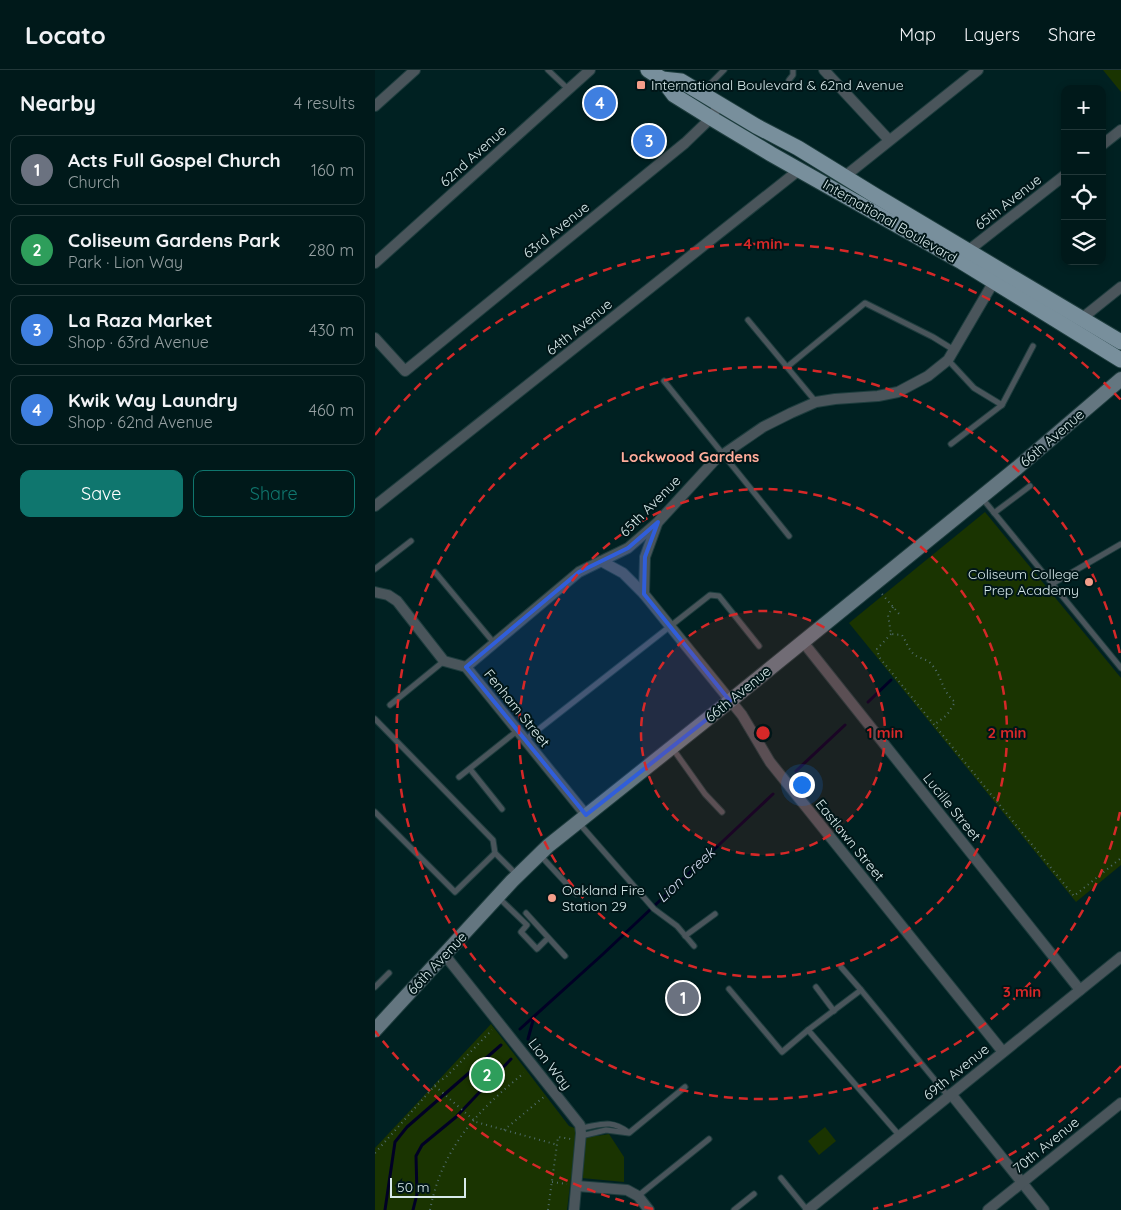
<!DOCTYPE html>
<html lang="en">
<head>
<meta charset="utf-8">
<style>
	:root { --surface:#00191a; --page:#0e2627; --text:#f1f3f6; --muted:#95a0a2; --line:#223839; --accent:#0f766e }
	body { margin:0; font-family:Quicksand,sans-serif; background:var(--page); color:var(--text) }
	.controls { position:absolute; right:15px; top:15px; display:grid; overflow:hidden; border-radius:10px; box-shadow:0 2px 8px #0003 }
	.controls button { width:45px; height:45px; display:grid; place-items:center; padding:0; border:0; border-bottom:1px solid var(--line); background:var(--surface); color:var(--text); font:25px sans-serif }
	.scale { position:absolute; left:15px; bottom:12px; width:76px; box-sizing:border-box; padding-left:5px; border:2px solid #d7e9ea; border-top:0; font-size:14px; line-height:18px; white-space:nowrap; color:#d7e9ea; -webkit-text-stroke:4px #001618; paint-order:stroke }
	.you { position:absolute; left:426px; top:714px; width:18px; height:18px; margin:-12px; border:4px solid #fff; border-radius:50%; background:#1a73e8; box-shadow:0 0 0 8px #1a73e833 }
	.badge { display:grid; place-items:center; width:32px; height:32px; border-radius:50%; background:var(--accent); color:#fff; font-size:16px; font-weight:700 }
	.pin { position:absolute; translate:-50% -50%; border:2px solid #fff; box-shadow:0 1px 5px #0006 }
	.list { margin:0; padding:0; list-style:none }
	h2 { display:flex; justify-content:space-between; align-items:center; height:65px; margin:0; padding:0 20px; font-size:21px }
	h2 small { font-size:16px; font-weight:400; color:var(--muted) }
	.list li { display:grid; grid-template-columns:32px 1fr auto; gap:15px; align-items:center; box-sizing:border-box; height:70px; margin:0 10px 10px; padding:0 10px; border:1px solid var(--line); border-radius:10px }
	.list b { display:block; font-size:19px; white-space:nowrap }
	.list p { margin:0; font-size:16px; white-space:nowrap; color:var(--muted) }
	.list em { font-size:16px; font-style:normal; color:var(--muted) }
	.actions { display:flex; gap:10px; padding:15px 20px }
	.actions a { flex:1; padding:11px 0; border:1px solid var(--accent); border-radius:10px; text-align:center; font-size:18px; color:var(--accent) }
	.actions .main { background:var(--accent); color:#fff }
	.icon { flex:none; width:28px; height:28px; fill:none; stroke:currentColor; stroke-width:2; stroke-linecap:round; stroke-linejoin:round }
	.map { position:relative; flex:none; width:746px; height:1140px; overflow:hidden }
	header { display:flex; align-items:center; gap:30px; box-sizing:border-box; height:70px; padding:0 25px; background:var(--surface); border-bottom:1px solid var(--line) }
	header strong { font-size:24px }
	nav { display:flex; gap:28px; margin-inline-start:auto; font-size:18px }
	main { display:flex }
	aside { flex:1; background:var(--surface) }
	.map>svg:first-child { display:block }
	.green { fill:#1a3401 }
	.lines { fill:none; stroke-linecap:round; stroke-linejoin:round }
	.stream { stroke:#010025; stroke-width:3 }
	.lane-casing { stroke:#1e3d3e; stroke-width:7 }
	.street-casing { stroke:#1e3d3e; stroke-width:12 }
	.secondary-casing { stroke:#1e3d3e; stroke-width:16 }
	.primary-casing { stroke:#1e3d3e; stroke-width:17 }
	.path { stroke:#506c6d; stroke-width:2; stroke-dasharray:1 4; stroke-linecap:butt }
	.lane { stroke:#4a555b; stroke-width:5 }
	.street { stroke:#4a555b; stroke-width:10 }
	.secondary { stroke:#647680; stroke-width:14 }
	.primary { stroke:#788f9c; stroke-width:15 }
	.marked { fill:#305eda; fill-opacity:0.2; stroke:#305eda; stroke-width:4; stroke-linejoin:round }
	.ring { fill:none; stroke:#d62828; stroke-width:2.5; stroke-dasharray:9 6 }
	.poi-dot { fill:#f49e8a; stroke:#001618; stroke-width:2 }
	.labels { text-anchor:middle; stroke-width:4; stroke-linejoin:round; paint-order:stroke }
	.poi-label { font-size:14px; fill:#d7e9ea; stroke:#001618; text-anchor:start }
	.street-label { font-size:14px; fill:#d7e9ea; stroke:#001618 }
	.neighbourhood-label { font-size:15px; font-weight:bold; fill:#ffad9b; stroke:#001618 }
	.water-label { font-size:15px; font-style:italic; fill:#d3dcf0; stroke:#001618 }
	.centre { fill:#d62828; stroke:#001618; stroke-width:2.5 }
	.ring-label { font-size:15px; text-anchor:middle; font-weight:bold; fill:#d62828; stroke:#001618; stroke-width:4; stroke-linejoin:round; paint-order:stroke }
</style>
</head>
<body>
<header>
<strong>Locato</strong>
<nav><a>Map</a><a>Layers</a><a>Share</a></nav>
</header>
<main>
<aside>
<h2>Nearby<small>4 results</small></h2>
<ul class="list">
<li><span class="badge" style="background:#6b7280">1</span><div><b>Acts Full Gospel Church</b><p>Church</p></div><em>160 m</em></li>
<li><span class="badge" style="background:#2e9e5b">2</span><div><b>Coliseum Gardens Park</b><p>Park · Lion Way</p></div><em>280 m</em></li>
<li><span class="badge" style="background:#3f7fe0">3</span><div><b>La Raza Market</b><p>Shop · 63rd Avenue</p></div><em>430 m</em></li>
<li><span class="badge" style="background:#3f7fe0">4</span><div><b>Kwik Way Laundry</b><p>Shop · 62nd Avenue</p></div><em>460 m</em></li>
</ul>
<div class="actions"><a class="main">Save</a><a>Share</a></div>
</aside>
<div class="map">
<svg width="746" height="1140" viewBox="0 0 746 1140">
	<rect width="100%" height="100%" fill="#002122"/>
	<g class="green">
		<path d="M 728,0 L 746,0 L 746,22 Z"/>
		<path d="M 610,442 L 746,608 L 746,795 L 701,832 L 474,553 Z"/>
		<path d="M 116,954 L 194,1056 L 222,1066 L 234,1064 L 249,1087 L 249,1112 L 196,1107 L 192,1140 L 0,1140 L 0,1078 Z"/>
		<path d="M 450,1057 L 461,1071 L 444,1085 L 433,1071 Z"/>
	</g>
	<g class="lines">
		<g class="stream">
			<path d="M 493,632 L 516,610"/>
			<path d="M 421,701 L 470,655"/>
			<path d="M 145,959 L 227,885 L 398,724"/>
			<path d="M 153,969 L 159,947"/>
			<path d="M 10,1140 L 20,1072 L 32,1057 L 126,975"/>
			<path d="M 38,1140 L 42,1124 L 41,1086 L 47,1075 L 81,1047 L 136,989"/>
		</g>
		<g class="lane-casing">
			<g id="lane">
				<path d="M 173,0 L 193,19"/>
				<path d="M 414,10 L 418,5 L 418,0"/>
				<path d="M 328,21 L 349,0"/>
				<path d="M 373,250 L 441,332"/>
				<path d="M 573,290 L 599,318 L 627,335"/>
				<path d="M 412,297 L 490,233 L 558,267 L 579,280"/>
				<path d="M 289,311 L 414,466"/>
				<path d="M 576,374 L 627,335 L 658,276"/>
				<path d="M 607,428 L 746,598"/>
				<path d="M 619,443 L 655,416"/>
				<path d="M 0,499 L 36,471"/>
				<path d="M 60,502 L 119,573"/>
				<path d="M 677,514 L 746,474"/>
				<path d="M 15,635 L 69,591"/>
				<path d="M 0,649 L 118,770 L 120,783 L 141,804"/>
				<path d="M 150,670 L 335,525 L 344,526 L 384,576"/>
				<path d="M 298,679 L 330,724 L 347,742"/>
				<path d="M 95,699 L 127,739"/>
				<path d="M 84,707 L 142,661"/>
				<path d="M 0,742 L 80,822 L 120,783"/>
				<path d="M 203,752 L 279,839 L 302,856 L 319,876"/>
				<path d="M 165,785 L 201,824"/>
				<path d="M 124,828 L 152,855 L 146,862 L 162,879 L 173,868"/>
				<path d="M 151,843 L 190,886"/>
				<path d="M 310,866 L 340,844"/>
				<path d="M 466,897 L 486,920"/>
				<path d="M 0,917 L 14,903"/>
				<path d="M 441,917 L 459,941"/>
				<path d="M 354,919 L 407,982 L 433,960 L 524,1065"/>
				<path d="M 433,960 L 486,920 L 573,1026"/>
				<path d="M 206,1058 C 226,1055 235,1049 253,1062"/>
				<path d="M 206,1066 L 231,1060 L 254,1063 L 310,1017"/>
				<path d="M 406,1108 L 432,1140"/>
				<path d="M 263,1126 L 334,1069"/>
				<path d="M 359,1140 L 379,1124"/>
			</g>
		</g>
		<g class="street-casing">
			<g id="street">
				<path d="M 449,0 L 514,70"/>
				<path d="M 0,36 L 40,0"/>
				<path d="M 727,75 L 746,60"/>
				<path d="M 469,107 L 603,0"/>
				<path d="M 594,180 L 690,105"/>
				<path d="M 0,193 L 215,0"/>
				<path d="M 706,249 L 746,217"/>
				<path d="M 0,268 L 30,301 L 310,73 L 336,48 L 344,34"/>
				<path d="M 0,436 L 424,100"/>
				<path d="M 226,491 L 248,503 L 269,524 L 367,645 L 395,692 L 628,982"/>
				<path d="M 0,522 L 13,525 L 22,531 L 69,591 L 91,597 L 211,745"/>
				<path d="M 269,524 L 270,487 L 282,454"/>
				<path d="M 428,572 L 705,920"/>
				<path d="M 91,597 L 204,502 L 253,478 L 283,452 L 340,390 L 388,357 L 416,343 L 441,332 L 460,329 L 503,326 L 523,322 L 553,306 L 573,290 L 618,213"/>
				<path d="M 69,884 L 205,1055 L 206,1063 L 199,1140"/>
				<path d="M 576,1024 L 669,1140"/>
				<path d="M 202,1116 L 252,1120 L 263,1126 L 274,1140"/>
				<path d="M 433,1140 L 746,887"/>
				<path d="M 613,1140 L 746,1033"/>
			</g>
		</g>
		<g class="secondary-casing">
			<path id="secondary" d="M 0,960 L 137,811 L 173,776 L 355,631 L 642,398 L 746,309"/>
		</g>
		<g class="primary-casing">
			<g id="primary">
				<path d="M 273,0 L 287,9 L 299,25 L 336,48 L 396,84 L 587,192 L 746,290"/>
				<path d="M 287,9 L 306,11 L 381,56 L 423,78 L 501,126 L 746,272"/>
			</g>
		</g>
		<g class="path">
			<path d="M 507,524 L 525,545"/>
			<path d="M 518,537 L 513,545 L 516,564 L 527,565 C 531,571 534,581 540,585 C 545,589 553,589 557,595 C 567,606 567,622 580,632 L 572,645 L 560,654"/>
			<path d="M 516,564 L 502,579 L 504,587 L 699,826 L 746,788"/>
			<path d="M 60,1016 L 101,1052 L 183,1075"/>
			<path d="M 129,1060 L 170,1026"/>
			<path d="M 0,1083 L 63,1012 L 70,1008 L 117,960"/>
			<path d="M 177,1112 L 192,1114"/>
			<path d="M 55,1140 C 67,1078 102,1041 149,1003"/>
			<path d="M 173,1140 L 183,1067 L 196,1069"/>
		</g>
		<use href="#lane" class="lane"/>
		<use href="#street" class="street"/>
		<use href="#secondary" class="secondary"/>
		<use href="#primary" class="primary"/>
	</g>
	<path class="marked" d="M 283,452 L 270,487 L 269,524 L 355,631 L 211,745 L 91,597 L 204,502 L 253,478 Z"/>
	<circle cx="388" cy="663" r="122" fill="#d62828" fill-opacity=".12"/>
	<g class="ring">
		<circle cx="388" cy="663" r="122"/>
		<circle cx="388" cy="663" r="244"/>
		<path d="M745 742A366 366 0 1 1 745 584"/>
		<path d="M746 996A489 489 0 0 1 498 1139M278 1139A489 489 0 0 1 0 961M0 365A489 489 0 0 1 746 330"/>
	</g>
	<g class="poi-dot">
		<rect x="261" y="10" width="10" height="10" rx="2.5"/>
		<circle cx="714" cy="512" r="5"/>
		<circle cx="177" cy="828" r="5"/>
	</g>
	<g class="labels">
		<g class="poi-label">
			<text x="276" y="20">International Boulevard &amp; 62nd Avenue</text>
			<text x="704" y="509" text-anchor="end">Coliseum College<tspan x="704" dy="16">Prep Academy</tspan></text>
			<text x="187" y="825">Oakland Fire<tspan x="187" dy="16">Station 29</tspan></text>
		</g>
		<g class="street-label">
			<text transform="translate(98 86) rotate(-42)" y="5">62nd Avenue</text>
			<text transform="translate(633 132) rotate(-38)" y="5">65th Avenue</text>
			<text transform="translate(515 151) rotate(30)" y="5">International Boulevard</text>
			<text transform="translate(181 160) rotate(-39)" y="5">63rd Avenue</text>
			<text transform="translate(204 257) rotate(-39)" y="5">64th Avenue</text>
			<text transform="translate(677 368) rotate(-41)" y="5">66th Avenue</text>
			<text transform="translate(275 436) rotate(-45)" y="5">65th Avenue</text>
			<text transform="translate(363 624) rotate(-39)" y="5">66th Avenue</text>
			<text transform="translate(142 638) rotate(51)" y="5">Fenham Street</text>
			<text transform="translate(577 737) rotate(51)" y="5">Lucille Street</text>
			<text transform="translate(475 770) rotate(51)" y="5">Eastlawn Street</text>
			<text transform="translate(62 893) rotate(-47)" y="5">66th Avenue</text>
			<text transform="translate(175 994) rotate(52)" y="5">Lion Way</text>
			<text transform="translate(581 1002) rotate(-39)" y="5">69th Avenue</text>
			<text transform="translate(671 1075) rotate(-39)" y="5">70th Avenue</text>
		</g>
		<g class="neighbourhood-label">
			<text x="315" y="392">Lockwood Gardens</text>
		</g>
		<g class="water-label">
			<text transform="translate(311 805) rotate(-43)" y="5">Lion Creek</text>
		</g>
	</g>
	<circle cx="388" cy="663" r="8" class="centre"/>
	<g class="ring-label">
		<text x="388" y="179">4 min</text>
		<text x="510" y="668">1 min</text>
		<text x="632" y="668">2 min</text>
		<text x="647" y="927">3 min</text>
	</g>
</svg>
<div class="controls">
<button>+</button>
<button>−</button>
<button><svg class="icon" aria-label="locate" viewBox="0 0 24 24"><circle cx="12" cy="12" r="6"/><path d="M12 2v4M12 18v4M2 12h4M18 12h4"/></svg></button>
<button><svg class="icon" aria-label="layers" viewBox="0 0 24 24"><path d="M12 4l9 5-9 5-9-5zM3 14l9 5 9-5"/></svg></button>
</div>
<div class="scale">50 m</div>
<div class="you"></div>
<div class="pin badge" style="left:308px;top:928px;background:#6b7280">1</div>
<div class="pin badge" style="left:112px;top:1005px;background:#2e9e5b">2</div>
<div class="pin badge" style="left:274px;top:71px;background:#3f7fe0">3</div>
<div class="pin badge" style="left:225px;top:33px;background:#3f7fe0">4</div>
</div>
</main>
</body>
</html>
